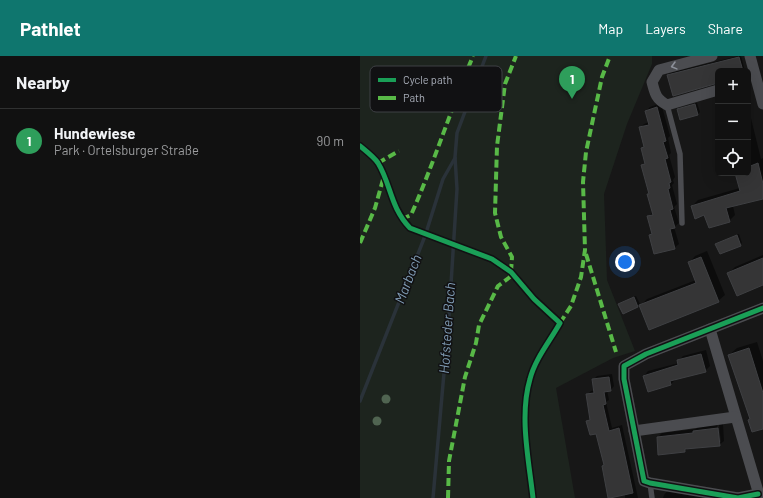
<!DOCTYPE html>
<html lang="en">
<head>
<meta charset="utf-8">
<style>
	:root { --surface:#111; --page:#1a1a1a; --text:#f1f3f6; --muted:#9c9d9f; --line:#303131; --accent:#0f766e }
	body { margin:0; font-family:Barlow,sans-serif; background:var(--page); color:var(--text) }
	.controls { position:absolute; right:12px; top:12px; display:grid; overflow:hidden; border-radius:6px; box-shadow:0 4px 16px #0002 }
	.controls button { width:36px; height:36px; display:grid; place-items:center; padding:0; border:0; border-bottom:1px solid var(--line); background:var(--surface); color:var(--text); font:20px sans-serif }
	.you { position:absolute; left:265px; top:206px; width:14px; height:14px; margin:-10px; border:3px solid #fff; border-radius:50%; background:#1a73e8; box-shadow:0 0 0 6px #1a73e833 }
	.badge { display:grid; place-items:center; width:26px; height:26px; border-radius:50%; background:var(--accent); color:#fff; font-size:13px; font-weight:700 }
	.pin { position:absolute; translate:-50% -33px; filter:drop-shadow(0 1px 2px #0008) }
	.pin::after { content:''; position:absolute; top:21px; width:14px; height:12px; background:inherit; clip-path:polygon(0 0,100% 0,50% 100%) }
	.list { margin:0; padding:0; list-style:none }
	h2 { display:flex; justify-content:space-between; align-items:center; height:52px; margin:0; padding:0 16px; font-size:17px }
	h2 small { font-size:13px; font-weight:400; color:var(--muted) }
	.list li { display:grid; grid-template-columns:26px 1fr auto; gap:12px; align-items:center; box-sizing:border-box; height:64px; padding:0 16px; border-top:1px solid var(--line) }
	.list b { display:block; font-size:15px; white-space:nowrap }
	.list p { margin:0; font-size:13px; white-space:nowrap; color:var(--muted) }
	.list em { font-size:13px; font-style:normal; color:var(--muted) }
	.icon { flex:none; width:22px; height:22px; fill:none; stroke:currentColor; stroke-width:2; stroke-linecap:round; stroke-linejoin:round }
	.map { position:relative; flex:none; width:403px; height:442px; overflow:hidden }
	header { display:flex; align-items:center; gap:24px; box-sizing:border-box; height:56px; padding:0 20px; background:var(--accent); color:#fff }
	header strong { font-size:19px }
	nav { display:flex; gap:22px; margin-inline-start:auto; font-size:14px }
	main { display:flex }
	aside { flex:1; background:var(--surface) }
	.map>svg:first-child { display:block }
	.green { fill:#1d241e }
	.shadow { fill:#0007 }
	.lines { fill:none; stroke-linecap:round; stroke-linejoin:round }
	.stream { stroke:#2a3239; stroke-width:3.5 }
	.building { fill:#353536; stroke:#3f4043 }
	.lane { stroke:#4b4c50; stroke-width:5.5 }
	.street { stroke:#4b4c50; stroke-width:11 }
	.quiet { stroke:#58b947; stroke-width:4; stroke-dasharray:8 4; stroke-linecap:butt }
	.cycleway-casing { stroke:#111113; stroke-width:8 }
	.cycleway { stroke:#1a9f57; stroke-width:5 }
	.tree { fill:#506451 }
	.oneway { stroke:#8c9099 }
	.labels { text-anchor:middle; stroke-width:3; stroke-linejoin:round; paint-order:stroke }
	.water-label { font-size:14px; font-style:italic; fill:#7f9bb3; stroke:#111113 }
	.key { fill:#111113; stroke:#3e4045; stroke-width:1 }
	.key-label { font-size:11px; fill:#a8adb8 }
</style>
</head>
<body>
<header>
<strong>Pathlet</strong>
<nav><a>Map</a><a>Layers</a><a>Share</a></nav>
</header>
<main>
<aside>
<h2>Nearby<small></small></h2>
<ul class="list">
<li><span class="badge" style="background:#2e9e5b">1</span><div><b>Hundewiese</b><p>Park · Ortelsburger Straße</p></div><em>90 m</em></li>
</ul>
</aside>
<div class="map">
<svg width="403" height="442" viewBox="0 0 403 442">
	<rect width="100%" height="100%" fill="#171717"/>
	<path class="green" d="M 0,0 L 292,0 L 292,8 L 267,68 L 244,138 L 247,224 L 275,295 L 253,302 L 196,332 L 215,442 L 0,442 Z"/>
	<g class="shadow">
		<path d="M 378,0 L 381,0 L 385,15 L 358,15 L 358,26 L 308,19 L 310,17 Z"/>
		<path d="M 301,47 L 310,80 L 308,82 L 311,97 L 309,99 L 315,121 L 313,124 L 314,127 L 312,129 L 317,148 L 314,151 L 319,167 L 314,171 L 319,188 L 314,192 L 290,179 L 292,176 L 288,161 L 293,156 L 290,137 L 283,109 L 286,106 L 282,92 L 285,89 L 280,72 L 284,68 L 289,66 L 286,55 L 290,51 Z"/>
		<path d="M 337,47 L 340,56 L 338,58 L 321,63 L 318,54 L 320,52 Z"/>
		<path d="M 388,50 L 401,103 L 403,102 L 403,142 L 373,150 L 375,159 L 369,165 L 345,158 L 332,150 L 338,144 L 380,132 L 377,117 L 388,117 Z"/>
		<path d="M 379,178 L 382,187 L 380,189 L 357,188 Z"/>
		<path d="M 347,195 L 365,239 L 358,245 L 280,250 L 287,243 L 336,224 L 329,207 L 335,200 Z"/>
		<path d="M 403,199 L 403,228 L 369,217 L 375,211 Z"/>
		<path d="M 276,240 L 280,248 L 263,257 L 259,248 Z"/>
		<path d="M 397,286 L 403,305 L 403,371 L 391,362 L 369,299 L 377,292 Z"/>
		<path d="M 346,294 L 350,310 L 345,315 L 315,322 L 315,324 L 310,329 L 284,320 L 288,315 L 319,307 L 318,305 L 323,300 Z"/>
		<path d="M 252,318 L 254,330 L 251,334 L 247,334 L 249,344 L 246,346 L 252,372 L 262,369 L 278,442 L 265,442 L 265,438 L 245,408 L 237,376 L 228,365 L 231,362 L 227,339 L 231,335 L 235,334 L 233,324 L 237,320 Z"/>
		<path d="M 363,368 L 364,385 L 359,389 L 328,392 L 325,395 L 298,381 L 302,377 L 336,373 L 338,371 L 357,369 L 359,386 L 361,386 L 359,369 Z"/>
		<path d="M 308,434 L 346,442 L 303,442 L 304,439 Z"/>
	</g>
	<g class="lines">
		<g class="stream">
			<path d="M 0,345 L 65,180 L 83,123 L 95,102"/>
			<path d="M 73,442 L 89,260 L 97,133 L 95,101 L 97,77 L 126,0"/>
		</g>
	</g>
	<g class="building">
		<path d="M 379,1 L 383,15 L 358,15 L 358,27 L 313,40 L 307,19 Z"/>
		<path d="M 335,48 L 338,59 L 320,64 L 317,53 Z"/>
		<path d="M 297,51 L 306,85 L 303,86 L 308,102 L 305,103 L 311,126 L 309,127 L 310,132 L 308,133 L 313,153 L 310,154 L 315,172 L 310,173 L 315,193 L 294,198 L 289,179 L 292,178 L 287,160 L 293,159 L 287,138 L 289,138 L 281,109 L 285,108 L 281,92 L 284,91 L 279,71 L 289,69 L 285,55 Z"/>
		<path d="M 398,107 L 403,128 L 403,143 L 366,152 L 370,166 L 349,172 L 344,159 L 335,163 L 331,150 L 380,135 L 375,117 L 388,117 L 388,111 Z"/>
		<path d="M 377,179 L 381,190 L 360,198 L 355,188 Z"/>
		<path d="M 341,201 L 359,246 L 289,274 L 279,249 L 336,227 L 328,206 Z"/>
		<path d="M 403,202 L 403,229 L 377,240 L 367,217 Z"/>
		<path d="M 274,241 L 278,251 L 263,258 L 258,248 Z"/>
		<path d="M 389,292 L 403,337 L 403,373 L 392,376 L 388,364 L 390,363 L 368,299 Z"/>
		<path d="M 341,298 L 346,316 L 310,325 L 311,329 L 288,336 L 283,320 L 318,309 L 317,304 Z"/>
		<path d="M 249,321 L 251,335 L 244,336 L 246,348 L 243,349 L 249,375 L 259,372 L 273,437 L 250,442 L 248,442 L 242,410 L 244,409 L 236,378 L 230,379 L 226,365 L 230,364 L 226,338 L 234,337 L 232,323 Z"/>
		<path d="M 358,372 L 360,390 L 325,393 L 325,396 L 298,399 L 297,381 L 333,377 L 333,375 Z"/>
	</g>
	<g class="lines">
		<g class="lane">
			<path d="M 307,49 L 320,98 L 322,167"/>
			<path d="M 290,427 L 292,442"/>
		</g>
		<g class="street">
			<path d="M 352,0 L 299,14 L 292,26 C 295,38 296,43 307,49 L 358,34"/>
			<path d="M 390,0 L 403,48"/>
			<path d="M 350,273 L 400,442"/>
			<path d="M 274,375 L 375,361"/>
			<path d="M 398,438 L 378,442 L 290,427 L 284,425 L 264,323 L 264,310 L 286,298 L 403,252"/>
		</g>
		<g class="quiet">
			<path d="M 18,107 L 39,95"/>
			<path d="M 42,163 L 51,159 C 74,107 91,53 113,0"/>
			<path d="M 0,187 L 15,152 L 24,120"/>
			<path d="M 226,198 L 256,296"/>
			<path d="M 200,267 L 211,250 L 221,221 L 225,194 L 223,126 L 226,96 L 242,21 L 250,0"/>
			<path d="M 88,442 L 89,405 L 105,321 L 116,287 L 119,269 L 138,230 L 150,221 L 151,216 L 152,201 L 141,181 L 135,157 L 137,90 L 145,28 L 156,0"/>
		</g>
		<g class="cycleway-casing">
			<g id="cycleway">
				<path d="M 0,90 C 6,95 14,101 18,107 C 31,128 30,151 50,172 L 132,203 L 151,216 L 174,243 L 200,267 C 190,285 175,303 170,323 C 159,360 169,405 173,442"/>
				<path d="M 398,438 L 378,442 L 290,427 L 284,425 L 264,323 L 264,310 L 286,298 L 403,252"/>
			</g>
		</g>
		<use href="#cycleway" class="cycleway"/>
	</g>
	<g class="tree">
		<circle cx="26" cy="343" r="4.5"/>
		<circle cx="17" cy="365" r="4.5"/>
	</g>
	<defs><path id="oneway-chevron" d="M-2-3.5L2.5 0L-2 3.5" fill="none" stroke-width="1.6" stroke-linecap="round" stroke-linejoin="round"/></defs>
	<use class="oneway" href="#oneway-chevron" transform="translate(314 10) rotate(165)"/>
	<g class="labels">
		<g class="water-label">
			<text transform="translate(48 223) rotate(-69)" y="5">Marbach</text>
			<text transform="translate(87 272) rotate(-86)" y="5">Hofsteder Bach</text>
		</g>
	</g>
	<rect x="10" y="10" width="132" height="46" rx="6" class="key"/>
	<rect x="18" y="22" width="18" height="4" fill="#1a9f57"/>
	<rect x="18" y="40" width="18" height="4" fill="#58b947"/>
	<g class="key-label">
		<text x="43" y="28">Cycle path</text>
		<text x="43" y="46">Path</text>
	</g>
</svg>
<div class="controls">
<button>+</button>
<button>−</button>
<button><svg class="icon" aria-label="locate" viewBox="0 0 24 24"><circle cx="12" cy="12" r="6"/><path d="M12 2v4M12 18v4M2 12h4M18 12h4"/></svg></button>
</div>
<div class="you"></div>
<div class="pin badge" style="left:212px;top:43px;background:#2e9e5b">1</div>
</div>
</main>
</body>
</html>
